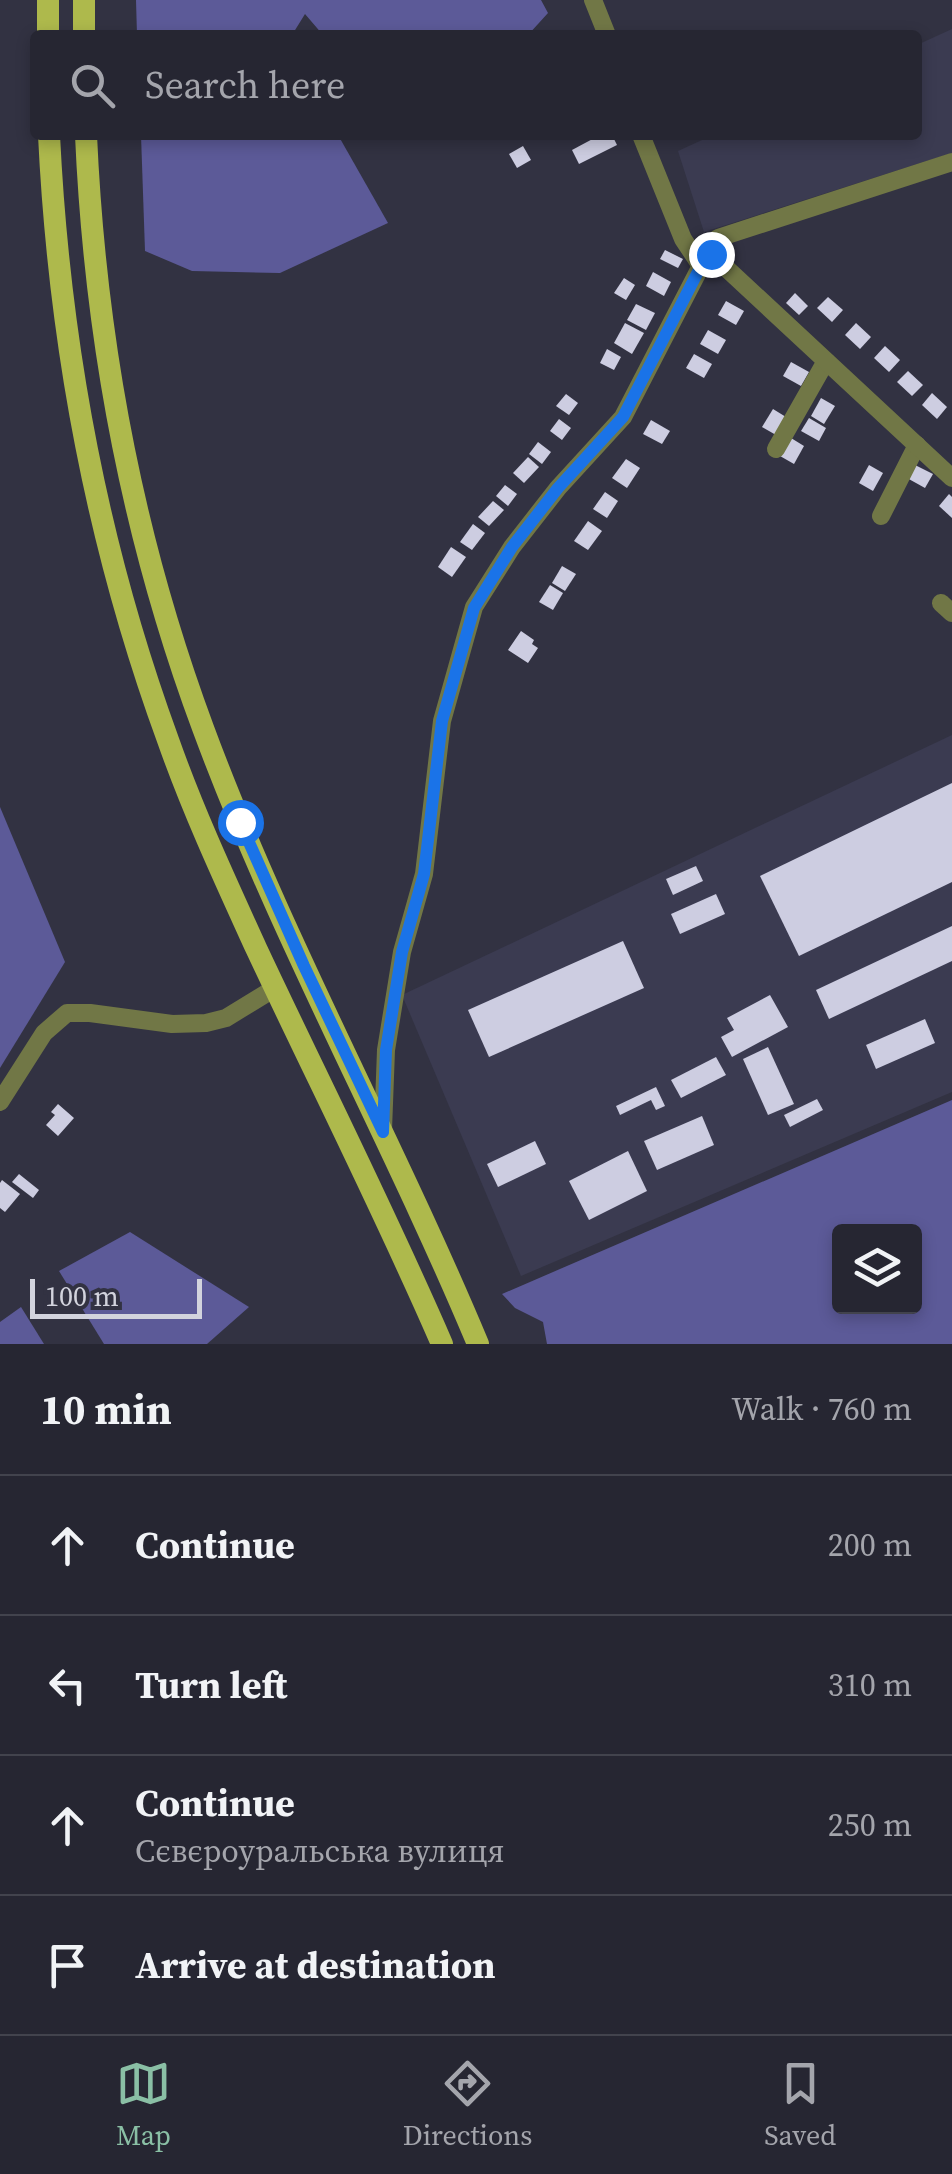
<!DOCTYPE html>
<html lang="en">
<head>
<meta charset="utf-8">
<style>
	:root { --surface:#262632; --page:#2e2e3a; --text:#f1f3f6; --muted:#a4a5ac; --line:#42434d; --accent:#8abfa5 }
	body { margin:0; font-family:"Source Serif 4",serif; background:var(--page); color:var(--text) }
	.controls { position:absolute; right:30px; bottom:30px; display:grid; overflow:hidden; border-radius:10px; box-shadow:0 5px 15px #0003 }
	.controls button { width:90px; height:90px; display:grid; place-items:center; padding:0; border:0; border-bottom:2px solid var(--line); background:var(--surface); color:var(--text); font:50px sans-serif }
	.scale { position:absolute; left:30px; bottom:25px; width:172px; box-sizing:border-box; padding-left:10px; border:5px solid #d2d3dd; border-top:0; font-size:28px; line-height:35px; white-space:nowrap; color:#d2d3dd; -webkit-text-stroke:8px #323242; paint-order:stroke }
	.stop { position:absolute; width:30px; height:30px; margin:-22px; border:8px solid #1a73e8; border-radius:50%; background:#fff }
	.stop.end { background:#1a73e8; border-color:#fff; box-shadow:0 2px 10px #0008 }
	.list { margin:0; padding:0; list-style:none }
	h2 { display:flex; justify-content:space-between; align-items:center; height:130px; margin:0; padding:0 40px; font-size:42px }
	h2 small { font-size:32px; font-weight:400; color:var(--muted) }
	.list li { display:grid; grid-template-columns:65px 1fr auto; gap:30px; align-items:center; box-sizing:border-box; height:140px; padding:0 40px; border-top:2px solid var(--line) }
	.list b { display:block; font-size:38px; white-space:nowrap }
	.list p { margin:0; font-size:32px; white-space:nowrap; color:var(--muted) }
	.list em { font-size:32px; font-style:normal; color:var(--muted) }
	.icon { flex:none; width:55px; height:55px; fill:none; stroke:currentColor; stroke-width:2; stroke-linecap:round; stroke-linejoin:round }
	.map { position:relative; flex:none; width:952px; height:1344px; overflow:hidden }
	.search { position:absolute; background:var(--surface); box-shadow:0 5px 15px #0003; left:30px; right:30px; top:30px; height:110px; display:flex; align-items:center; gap:25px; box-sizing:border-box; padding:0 35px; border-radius:10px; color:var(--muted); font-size:38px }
	.sheet { height:690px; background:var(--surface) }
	nav { display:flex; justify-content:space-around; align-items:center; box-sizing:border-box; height:140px; border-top:2px solid var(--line); background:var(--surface); font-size:28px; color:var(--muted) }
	nav a { display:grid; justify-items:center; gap:5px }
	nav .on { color:var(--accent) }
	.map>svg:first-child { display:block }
	.built { fill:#3b3b51 }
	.forest { fill:#5c5a98; fill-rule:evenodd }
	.building { fill:#cdcde1 }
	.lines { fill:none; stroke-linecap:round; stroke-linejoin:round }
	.minor { stroke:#717746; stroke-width:18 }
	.major { stroke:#aeb94c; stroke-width:22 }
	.route { stroke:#1a73e8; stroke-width:12 }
</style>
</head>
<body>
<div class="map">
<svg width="952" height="1344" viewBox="0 0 952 1344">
	<rect width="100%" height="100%" fill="#323242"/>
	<g class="built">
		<path d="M 952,29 L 952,153 L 704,232 L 678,151 L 713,135 L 917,135 L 917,45 Z"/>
		<path d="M 952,735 L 952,1092 L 521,1276 L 402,995 Z"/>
	</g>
	<g class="forest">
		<path d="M 136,0 L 541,0 L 548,13 L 528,35 L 323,35 L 305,14 L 292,35 L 137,35 Z"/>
		<path d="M 141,135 L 338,135 L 388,223 L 280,273 L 192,271 L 145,251 Z"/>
		<path d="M 0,807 L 65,962 L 0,1068 Z"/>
		<path d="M 952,1100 L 952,1344 L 547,1344 L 543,1322 L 515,1308 L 502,1294 ZM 840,1232 L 914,1232 L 914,1306 L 840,1306 Z"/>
		<path d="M 130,1232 L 249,1307 L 207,1344 L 104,1344 L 59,1271 Z"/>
		<path d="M 21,1307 L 44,1344 L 0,1344 L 0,1322 Z"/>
	</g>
	<g class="building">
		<path d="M 600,135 L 612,135 L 617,145 L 579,164 L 572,150 Z"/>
		<path d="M 523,146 L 531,160 L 517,168 L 509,154 Z"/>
		<path d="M 665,250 L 683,259 L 678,268 L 660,259 Z"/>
		<path d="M 653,272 L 671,282 L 664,296 L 646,286 Z"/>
		<path d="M 624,278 L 635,285 L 626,300 L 614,293 Z"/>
		<path d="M 795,293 L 808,306 L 799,315 L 786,303 Z"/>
		<path d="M 828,297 L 843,310 L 832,322 L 817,308 Z"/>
		<path d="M 726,301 L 744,311 L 736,325 L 718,315 Z"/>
		<path d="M 636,304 L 655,313 L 646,330 L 627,320 Z"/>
		<path d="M 625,323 L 644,333 L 632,354 L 614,343 Z"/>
		<path d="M 856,323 L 871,337 L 860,349 L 845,335 Z"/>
		<path d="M 708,330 L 726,340 L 718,354 L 700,344 Z"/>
		<path d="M 885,346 L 900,360 L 889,372 L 874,358 Z"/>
		<path d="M 607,349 L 621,357 L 614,370 L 600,363 Z"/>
		<path d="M 694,354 L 712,364 L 704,378 L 686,368 Z"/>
		<path d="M 791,362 L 809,372 L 801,386 L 783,376 Z"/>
		<path d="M 908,371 L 923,385 L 912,396 L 897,382 Z"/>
		<path d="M 932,393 L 947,407 L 937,419 L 922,405 Z"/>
		<path d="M 566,394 L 578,403 L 569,415 L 556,406 Z"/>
		<path d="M 821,398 L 835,406 L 824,424 L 811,416 Z"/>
		<path d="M 773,409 L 786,417 L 776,435 L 762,427 Z"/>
		<path d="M 809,418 L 826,428 L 819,441 L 801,431 Z"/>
		<path d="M 559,419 L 571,428 L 562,440 L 550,431 Z"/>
		<path d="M 651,420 L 670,431 L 662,444 L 643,434 Z"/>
		<path d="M 791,438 L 804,446 L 794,464 L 780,456 Z"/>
		<path d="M 538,442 L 551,452 L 542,464 L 529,454 Z"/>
		<path d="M 528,457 L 539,467 L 524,483 L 513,473 Z"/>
		<path d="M 626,459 L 640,468 L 627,488 L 612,478 Z"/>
		<path d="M 869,465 L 883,473 L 873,491 L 859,483 Z"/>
		<path d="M 915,465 L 933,474 L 925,488 L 907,478 Z"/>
		<path d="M 505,485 L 517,494 L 508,506 L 496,496 Z"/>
		<path d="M 605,492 L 618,501 L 607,518 L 593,509 Z"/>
		<path d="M 949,494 L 952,497 L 952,518 L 939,506 Z"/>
		<path d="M 493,501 L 504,510 L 489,526 L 478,517 Z"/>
		<path d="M 588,521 L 602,531 L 588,550 L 574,541 Z"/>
		<path d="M 473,524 L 485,533 L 472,550 L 460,542 Z"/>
		<path d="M 451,547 L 466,557 L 452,577 L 438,567 Z"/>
		<path d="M 562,566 L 576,574 L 565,591 L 552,583 Z"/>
		<path d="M 550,585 L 563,593 L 553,610 L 539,602 Z"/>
		<path d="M 521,631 L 534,640 L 532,644 L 538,648 L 528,663 L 508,650 Z"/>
		<path d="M 952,783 L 952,882 L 799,956 L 760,876 Z"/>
		<path d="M 696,866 L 703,881 L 673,895 L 666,879 Z"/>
		<path d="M 716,894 L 725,914 L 680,934 L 671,914 Z"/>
		<path d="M 952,926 L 952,961 L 829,1019 L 816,990 Z"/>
		<path d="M 623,941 L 644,988 L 489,1057 L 468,1010 Z"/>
		<path d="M 770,995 L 788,1027 L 732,1057 L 721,1037 L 734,1030 L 727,1018 Z"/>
		<path d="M 925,1019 L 935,1043 L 876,1069 L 866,1045 Z"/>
		<path d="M 768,1047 L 794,1104 L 768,1115 L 743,1059 Z"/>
		<path d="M 716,1057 L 726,1075 L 681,1098 L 671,1080 Z"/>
		<path d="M 656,1087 L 665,1106 L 656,1110 L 651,1100 L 620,1115 L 616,1106 Z"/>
		<path d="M 817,1099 L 823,1110 L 790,1127 L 784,1115 Z"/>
		<path d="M 58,1104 L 74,1118 L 58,1136 L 46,1125 L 55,1115 L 51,1112 Z"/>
		<path d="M 702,1116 L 714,1145 L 657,1170 L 644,1141 Z"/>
		<path d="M 535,1141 L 546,1164 L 498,1187 L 487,1164 Z"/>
		<path d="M 628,1151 L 647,1191 L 589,1220 L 569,1181 Z"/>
		<path d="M 19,1174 L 39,1190 L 33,1198 L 12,1182 Z"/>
		<path d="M 2,1180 L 20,1194 L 5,1212 L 0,1208 L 0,1183 Z"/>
	</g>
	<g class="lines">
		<g class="minor">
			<path d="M 593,0 L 607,35"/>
			<path d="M 641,135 L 683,239 L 701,266"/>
			<path d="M 711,254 L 718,238 L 952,162"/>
			<path d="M 776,449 L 826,361"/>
			<path d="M 881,516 L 917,445"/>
			<path d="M 941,603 L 952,613"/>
			<path d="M 0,1102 L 44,1033 L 67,1013 L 90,1013 L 172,1024 L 206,1023 L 226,1018 L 275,988"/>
			<path d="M 383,1130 L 386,1050 L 402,952 L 424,874 L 442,721 L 474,607 L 512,547 L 558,488 L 623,417 L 701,266 L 711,254 L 952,478"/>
		</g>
		<g class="major">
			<path d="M 48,0 L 48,35"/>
			<path d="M 84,0 L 84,35"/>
			<path d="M 49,135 C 59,341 97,546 168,740 C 193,811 225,880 256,948 C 318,1080 384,1210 442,1344"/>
			<path d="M 86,135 C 95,338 132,537 203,728 C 281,939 391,1136 478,1344"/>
		</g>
	</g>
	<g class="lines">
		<path class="route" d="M 240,822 L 304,966 L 383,1132 L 386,1050 L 402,952 L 424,874 L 442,721 L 474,608 L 512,547 L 558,488 L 623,417 L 701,266 L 711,254"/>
	</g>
</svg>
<div class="controls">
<button><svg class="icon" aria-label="layers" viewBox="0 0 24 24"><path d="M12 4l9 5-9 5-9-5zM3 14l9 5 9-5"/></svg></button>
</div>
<div class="scale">100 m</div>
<div class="stop" style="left:240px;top:822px"></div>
<div class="stop end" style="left:711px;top:254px"></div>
<div class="search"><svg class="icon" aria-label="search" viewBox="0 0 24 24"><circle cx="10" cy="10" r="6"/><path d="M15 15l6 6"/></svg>Search here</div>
</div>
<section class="sheet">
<h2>10 min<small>Walk · 760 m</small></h2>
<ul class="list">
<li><svg class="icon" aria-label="ahead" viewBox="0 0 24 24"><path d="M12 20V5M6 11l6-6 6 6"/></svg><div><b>Continue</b></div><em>200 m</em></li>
<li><svg class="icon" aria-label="left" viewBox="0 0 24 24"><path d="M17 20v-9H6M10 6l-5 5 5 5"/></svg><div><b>Turn left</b></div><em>310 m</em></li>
<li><svg class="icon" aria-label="ahead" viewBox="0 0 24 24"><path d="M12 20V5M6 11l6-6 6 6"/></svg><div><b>Continue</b><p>Сєвєроуральська вулиця</p></div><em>250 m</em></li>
<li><svg class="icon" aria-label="arrive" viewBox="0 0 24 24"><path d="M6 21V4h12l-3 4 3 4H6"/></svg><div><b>Arrive at destination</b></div></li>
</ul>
</section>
<nav>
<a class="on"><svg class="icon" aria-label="map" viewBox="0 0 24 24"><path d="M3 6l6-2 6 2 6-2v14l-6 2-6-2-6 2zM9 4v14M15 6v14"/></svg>Map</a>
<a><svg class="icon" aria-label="directions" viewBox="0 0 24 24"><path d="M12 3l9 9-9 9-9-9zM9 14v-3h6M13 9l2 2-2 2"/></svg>Directions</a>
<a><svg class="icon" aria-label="saved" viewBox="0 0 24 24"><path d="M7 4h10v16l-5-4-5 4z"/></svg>Saved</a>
</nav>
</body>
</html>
